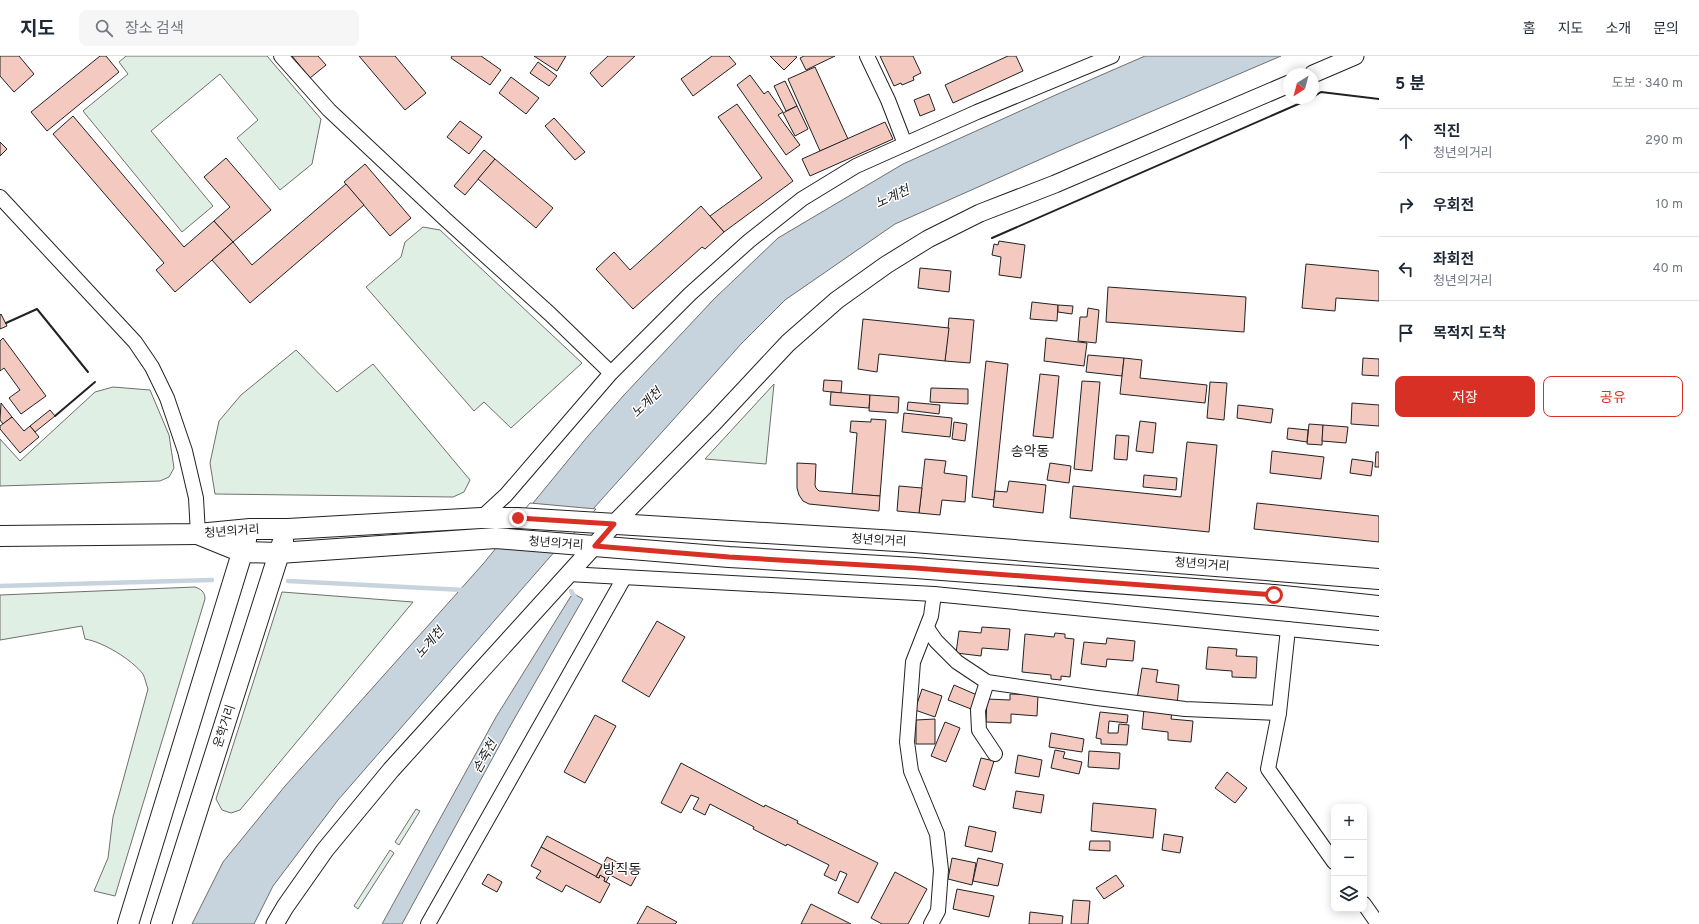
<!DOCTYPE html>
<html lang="ko">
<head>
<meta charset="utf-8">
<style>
	:root { --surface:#fff; --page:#f6f6f7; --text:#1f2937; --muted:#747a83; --line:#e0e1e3; --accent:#d93025 }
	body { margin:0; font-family:Overpass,"Noto Sans KR",sans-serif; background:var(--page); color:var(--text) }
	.controls { position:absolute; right:12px; bottom:12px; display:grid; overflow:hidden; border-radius:8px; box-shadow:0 2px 10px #0003 }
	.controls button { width:36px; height:36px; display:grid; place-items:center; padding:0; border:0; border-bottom:1px solid var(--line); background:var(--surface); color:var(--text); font:20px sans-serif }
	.compass { position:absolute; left:1283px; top:12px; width:36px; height:36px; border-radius:50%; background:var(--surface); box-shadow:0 2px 10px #0003; rotate:216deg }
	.stop { position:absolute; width:12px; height:12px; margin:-9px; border:3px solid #d93025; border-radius:50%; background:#fff }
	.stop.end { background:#d93025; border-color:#fff; box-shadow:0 1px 4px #0008 }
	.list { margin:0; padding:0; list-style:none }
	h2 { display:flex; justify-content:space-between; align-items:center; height:52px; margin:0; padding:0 16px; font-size:17px }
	h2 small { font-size:13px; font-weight:400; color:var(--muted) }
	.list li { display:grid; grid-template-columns:26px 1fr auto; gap:12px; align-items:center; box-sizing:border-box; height:64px; padding:0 16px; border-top:1px solid var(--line) }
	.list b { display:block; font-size:15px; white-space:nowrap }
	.list p { margin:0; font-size:13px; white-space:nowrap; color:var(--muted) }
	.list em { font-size:13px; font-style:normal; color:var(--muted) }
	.actions { display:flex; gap:8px; padding:12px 16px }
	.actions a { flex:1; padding:9px 0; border:1px solid var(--accent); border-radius:8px; text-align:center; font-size:14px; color:var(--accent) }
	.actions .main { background:var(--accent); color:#fff }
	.icon { flex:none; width:22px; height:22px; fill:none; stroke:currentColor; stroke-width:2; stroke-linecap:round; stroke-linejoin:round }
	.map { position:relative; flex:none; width:1379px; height:868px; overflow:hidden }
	header { display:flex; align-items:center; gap:24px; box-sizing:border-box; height:56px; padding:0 20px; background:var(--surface); border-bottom:1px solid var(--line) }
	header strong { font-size:19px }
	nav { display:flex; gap:22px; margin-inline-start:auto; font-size:14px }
	.search { width:280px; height:36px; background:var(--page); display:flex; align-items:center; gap:10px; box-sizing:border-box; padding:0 14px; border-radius:8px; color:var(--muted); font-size:15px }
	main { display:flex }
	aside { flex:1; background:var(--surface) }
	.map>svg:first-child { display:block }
	.green { fill:#e0efe3; stroke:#6f6f6f }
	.water { fill:#c7d3dd; stroke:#6f6f6f }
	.pier { fill:#fff; stroke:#6f6f6f }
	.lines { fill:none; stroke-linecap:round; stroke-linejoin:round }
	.stream { stroke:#c7d3dd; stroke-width:4.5 }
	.building { fill:#f3c9c0; stroke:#222 }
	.minor-casing { stroke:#222; stroke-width:16 }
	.tertiary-casing { stroke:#222; stroke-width:19 }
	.secondary-casing { stroke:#222; stroke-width:22 }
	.minor { stroke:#fff; stroke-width:14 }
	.tertiary { stroke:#fff; stroke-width:17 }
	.secondary { stroke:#fff; stroke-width:20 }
	.wall { stroke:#222; stroke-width:2 }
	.route { stroke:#d93025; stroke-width:5 }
	.labels { text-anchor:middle; stroke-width:3; stroke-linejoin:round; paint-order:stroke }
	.street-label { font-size:12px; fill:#222; stroke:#fff }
	.water-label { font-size:13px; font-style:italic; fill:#222; stroke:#fff }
	.quarter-label { font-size:14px; fill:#222; stroke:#fff }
</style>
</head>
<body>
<header>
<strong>지도</strong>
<div class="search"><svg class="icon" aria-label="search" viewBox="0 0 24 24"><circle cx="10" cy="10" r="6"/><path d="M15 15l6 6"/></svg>장소 검색</div>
<nav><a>홈</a><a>지도</a><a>소개</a><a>문의</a></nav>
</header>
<main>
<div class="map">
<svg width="1379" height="868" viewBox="0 0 1379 868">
	<rect width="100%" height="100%" fill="#fff"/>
	<g class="green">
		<path d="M 126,0 L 267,0 L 321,63 L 312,108 L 280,134 L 237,82 L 258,64 L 220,18 L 151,75 L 213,150 L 182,176 L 83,55 L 128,18 L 119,6 Z"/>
		<path d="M 423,171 L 440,174 L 582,307 L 511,372 L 484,346 L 474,355 L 366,231 L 401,201 L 405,186 Z"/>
		<path d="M 296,294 L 337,336 L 373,308 L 470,424 L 464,436 L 453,441 L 215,438 L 210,407 L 219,365 L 241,339 Z"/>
		<path d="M 774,328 L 766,408 L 705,403 Z"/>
		<path d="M 113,331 L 150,334 L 169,379 L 174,412 L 169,421 L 160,425 L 0,430 L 0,383 L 20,405 L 95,336 Z"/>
		<path d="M 195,531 C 201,533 205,536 205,543 L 115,840 L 94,835 L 108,802 L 113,761 L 148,633 C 146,628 145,622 143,618 C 131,603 103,586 85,583 L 82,570 L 0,584 L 0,539 Z"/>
		<path d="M 282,536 L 413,546 L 240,754 L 231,757 L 222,754 L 216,743 Z"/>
		<path d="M 416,753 L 420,755 L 399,789 L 395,786 Z"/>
		<path d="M 390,794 L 394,797 L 358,853 L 354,850 Z"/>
	</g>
	<g class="water">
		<path d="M 1145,0 L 1281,0 L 1059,95 L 895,168 L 785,244 L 742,287 L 549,502 L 338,744 L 273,830 L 254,868 L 192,868 L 223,806 L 285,730 L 483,508 L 588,380 L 624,339 L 714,243 L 778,182 L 903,108 L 1060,37 Z"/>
		<path d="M 576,539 L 583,543 L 509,672 L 402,868 L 382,868 L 496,661 L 571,540 Z"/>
	</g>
	<path class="pier" d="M 530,447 L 596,453 L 557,496 L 495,490 Z"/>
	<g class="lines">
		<g class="stream">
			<path d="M 288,525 L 464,534"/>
			<path d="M 0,530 L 212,524"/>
			<path d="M 571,535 L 576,543"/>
		</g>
	</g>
	<g class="building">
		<path d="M 0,0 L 19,0 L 34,18 L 14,36 L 0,20 Z"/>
		<path d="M 100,0 L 106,0 L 119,16 L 47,75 L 31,56 Z"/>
		<path d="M 292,0 L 318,0 L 326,9 L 310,22 Z"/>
		<path d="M 359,0 L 395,0 L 426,37 L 405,54 Z"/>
		<path d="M 452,0 L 481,0 L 501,14 L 490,29 L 451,2 Z"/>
		<path d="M 534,0 L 566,0 L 557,15 Z"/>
		<path d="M 608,0 L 635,0 L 602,31 L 590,17 Z"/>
		<path d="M 712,0 L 729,0 L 736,8 L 693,40 L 681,23 Z"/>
		<path d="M 770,0 L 795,0 L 797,1 L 784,14 Z"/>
		<path d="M 804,0 L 835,0 L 806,14 L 800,2 Z"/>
		<path d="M 880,0 L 913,0 L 921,17 L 913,21 L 914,24 L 902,29 L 901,27 L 894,30 Z"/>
		<path d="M 1008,0 L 1016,0 L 1023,15 L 953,47 L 945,29 Z"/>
		<path d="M 538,6 L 557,20 L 549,30 L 530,17 Z"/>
		<path d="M 815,11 L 848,83 L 820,95 L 788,23 Z"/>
		<path d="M 750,19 L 764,38 L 768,35 L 783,56 L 778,59 L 800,89 L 786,99 L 737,29 Z"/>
		<path d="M 511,21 L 539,42 L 526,58 L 499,37 Z"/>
		<path d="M 785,25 L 797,50 L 786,55 L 774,30 Z"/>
		<path d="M 929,38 L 935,54 L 920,60 L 914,44 Z"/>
		<path d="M 737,48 L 793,125 L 724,176 L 710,160 L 762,122 L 718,61 Z"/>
		<path d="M 797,50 L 808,73 L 795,80 L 783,57 Z"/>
		<path d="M 73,60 L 184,191 L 214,165 L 233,186 L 175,236 L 156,214 L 164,207 L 53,78 Z"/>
		<path d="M 554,62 L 585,96 L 575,104 L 545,70 Z"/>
		<path d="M 460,65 L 482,81 L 469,98 L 447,81 Z"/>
		<path d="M 885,66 L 893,83 L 810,120 L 802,103 Z"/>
		<path d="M 0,86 L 7,93 L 0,100 Z"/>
		<path d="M 484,94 L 495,103 L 465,139 L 454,130 Z"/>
		<path d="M 226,102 L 271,154 L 233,186 L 214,165 L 230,151 L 204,121 Z"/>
		<path d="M 495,103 L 553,152 L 536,172 L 478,123 Z"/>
		<path d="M 365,108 L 411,162 L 390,180 L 344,126 Z"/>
		<path d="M 346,128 L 364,149 L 250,247 L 212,204 L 233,186 L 252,209 Z"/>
		<path d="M 701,150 L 724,176 L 705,193 L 702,191 L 633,253 L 596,213 L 614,196 L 630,214 Z"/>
		<path d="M 999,185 L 1025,189 L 1021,222 L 999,219 L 1001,201 L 992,199 L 994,188 L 998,189 Z"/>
		<path d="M 1306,208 L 1379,215 L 1379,245 L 1336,242 L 1335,255 L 1302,252 Z"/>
		<path d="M 920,212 L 951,215 L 949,236 L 918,232 Z"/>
		<path d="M 1108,231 L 1246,241 L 1244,276 L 1106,266 Z"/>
		<path d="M 1032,246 L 1058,249 L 1057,265 L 1030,263 Z"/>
		<path d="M 1058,249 L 1073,250 L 1072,258 L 1058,256 Z"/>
		<path d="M 1088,252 L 1099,254 L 1096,287 L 1078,285 L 1080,261 L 1087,261 Z"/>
		<path d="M 1,258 L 7,270 L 0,273 L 0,259 Z"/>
		<path d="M 949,262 L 974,264 L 970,307 L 945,305 Z"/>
		<path d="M 863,263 L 949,272 L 945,305 L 879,298 L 877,316 L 858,313 Z"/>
		<path d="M 3,282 L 46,340 L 21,358 L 9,342 L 20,334 L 4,312 L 0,315 L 0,285 Z"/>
		<path d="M 1046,282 L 1087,287 L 1084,310 L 1044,305 Z"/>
		<path d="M 1088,299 L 1124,302 L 1122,320 L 1086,316 Z"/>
		<path d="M 1124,302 L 1142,304 L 1140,322 L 1207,329 L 1205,347 L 1120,338 Z"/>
		<path d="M 1363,302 L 1379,303 L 1379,320 L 1362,319 Z"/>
		<path d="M 986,305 L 1008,308 L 994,444 L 972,441 Z"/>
		<path d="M 1040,318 L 1059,320 L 1053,382 L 1033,380 Z"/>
		<path d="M 824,324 L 842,325 L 841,337 L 823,335 Z"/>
		<path d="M 1082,325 L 1100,326 L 1092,415 L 1074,413 Z"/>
		<path d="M 1210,326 L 1227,327 L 1224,364 L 1207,362 Z"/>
		<path d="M 931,332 L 968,333 L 968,348 L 930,346 Z"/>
		<path d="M 831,336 L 870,339 L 869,352 L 830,349 Z"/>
		<path d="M 870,339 L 899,341 L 898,357 L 869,355 Z"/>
		<path d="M 908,346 L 940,349 L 939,358 L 907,354 Z"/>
		<path d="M 1,347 L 12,361 L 3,368 L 0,364 Z"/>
		<path d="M 1352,347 L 1379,349 L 1379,370 L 1351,368 Z"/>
		<path d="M 1238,349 L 1273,353 L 1271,367 L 1237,362 Z"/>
		<path d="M 50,354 L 55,360 L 35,376 L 30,370 Z"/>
		<path d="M 904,357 L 952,362 L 950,381 L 902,376 Z"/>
		<path d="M 12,361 L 24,375 L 30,370 L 39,381 L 20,397 L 0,373 L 0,370 Z"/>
		<path d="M 871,363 L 886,364 L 880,440 L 852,438 L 857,377 L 850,376 L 851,365 L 871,366 Z"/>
		<path d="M 1140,365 L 1156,367 L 1153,397 L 1136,395 Z"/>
		<path d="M 954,366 L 967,368 L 965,385 L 952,383 Z"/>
		<path d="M 1309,368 L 1323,369 L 1322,389 L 1307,388 Z"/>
		<path d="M 1323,369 L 1348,371 L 1346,387 L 1322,385 Z"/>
		<path d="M 1288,372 L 1308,374 L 1307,386 L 1287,383 Z"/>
		<path d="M 1116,379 L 1129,380 L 1127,404 L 1114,403 Z"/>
		<path d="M 1187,386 L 1217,389 L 1209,476 L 1070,462 L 1073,430 L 1181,441 Z"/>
		<path d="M 1272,395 L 1324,401 L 1321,423 L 1270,417 Z"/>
		<path d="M 1376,396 L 1379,396 L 1379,411 L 1375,411 Z"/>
		<path d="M 925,403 L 946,405 L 944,417 L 967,420 L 965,446 L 942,444 L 940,459 L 919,457 Z"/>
		<path d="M 1352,403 L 1373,406 L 1371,420 L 1350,417 Z"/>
		<path d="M 797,407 L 816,408 L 815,429 L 816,432 L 819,435 L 880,440 L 879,455 L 809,448 L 803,445 L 799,439 L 797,432 Z"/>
		<path d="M 1050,407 L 1071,410 L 1069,427 L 1047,424 Z"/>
		<path d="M 1144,419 L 1177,422 L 1176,434 L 1143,431 Z"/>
		<path d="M 1009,425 L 1046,429 L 1043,457 L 993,451 L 995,435 L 1007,436 Z"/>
		<path d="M 899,430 L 922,432 L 919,457 L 897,455 Z"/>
		<path d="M 1257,447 L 1379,460 L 1379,486 L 1254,473 Z"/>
		<path d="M 657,565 L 685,581 L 649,641 L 622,625 Z"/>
		<path d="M 982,571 L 1010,573 L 1008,594 L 982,592 L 981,600 L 956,597 L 959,575 L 981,577 Z"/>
		<path d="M 1055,577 L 1065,578 L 1065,582 L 1074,583 L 1070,621 L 1061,620 L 1061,624 L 1051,623 L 1051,619 L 1022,616 L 1025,578 L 1054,581 Z"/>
		<path d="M 1107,582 L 1135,585 L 1133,605 L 1107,603 L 1106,611 L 1081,608 L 1084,586 L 1106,588 Z"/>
		<path d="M 1208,591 L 1237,593 L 1236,600 L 1257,601 L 1256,622 L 1232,621 L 1232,615 L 1206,613 Z"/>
		<path d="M 1142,612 L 1158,614 L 1156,626 L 1179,629 L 1177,649 L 1137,643 Z"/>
		<path d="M 954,629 L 977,639 L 971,653 L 948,644 Z"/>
		<path d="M 922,633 L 942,640 L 935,661 L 915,654 Z"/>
		<path d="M 1010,638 L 1038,639 L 1037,660 L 1011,658 L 1011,667 L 986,666 L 987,643 L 1010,644 Z"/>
		<path d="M 1144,653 L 1172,656 L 1171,663 L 1193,665 L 1191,686 L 1168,684 L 1168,676 L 1142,673 Z"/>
		<path d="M 1100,656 L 1128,659 L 1127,667 L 1109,665 L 1108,677 L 1118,677 L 1119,668 L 1129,669 L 1127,689 L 1101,688 L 1101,683 L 1096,682 Z"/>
		<path d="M 595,659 L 616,670 L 585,727 L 564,716 Z"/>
		<path d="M 935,663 L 935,688 L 916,688 L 916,664 Z"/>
		<path d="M 945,666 L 960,672 L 946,706 L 931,700 Z"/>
		<path d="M 1051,677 L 1084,683 L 1082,696 L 1049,691 Z"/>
		<path d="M 1055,694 L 1065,696 L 1063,702 L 1082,706 L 1079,718 L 1051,712 Z"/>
		<path d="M 1089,695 L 1120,697 L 1119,713 L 1088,711 Z"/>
		<path d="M 1018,699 L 1042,704 L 1039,721 L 1015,717 Z"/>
		<path d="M 981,702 L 994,705 L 985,734 L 973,730 Z"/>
		<path d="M 681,707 L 764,751 L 765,749 L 798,765 L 797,767 L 878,807 L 858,847 L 838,837 L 847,818 L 840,815 L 836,825 L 824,819 L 829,809 L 787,788 L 786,790 L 753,773 L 754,771 L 710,748 L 705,759 L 693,753 L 699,742 L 691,739 L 681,757 L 661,747 Z"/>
		<path d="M 1227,716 L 1247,732 L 1235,747 L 1215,732 Z"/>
		<path d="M 1016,735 L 1044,739 L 1041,757 L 1013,752 Z"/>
		<path d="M 1093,747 L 1156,753 L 1153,782 L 1091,775 Z"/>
		<path d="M 969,770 L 996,776 L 992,796 L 965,790 Z"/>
		<path d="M 1164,778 L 1183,781 L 1180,797 L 1162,794 Z"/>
		<path d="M 547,780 L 602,809 L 596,821 L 541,791 Z"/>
		<path d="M 1090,785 L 1110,785 L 1110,795 L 1089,794 Z"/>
		<path d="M 541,791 L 599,822 L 600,819 L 605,822 L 604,825 L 610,828 L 600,847 L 566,829 L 562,836 L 536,822 L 541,815 L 531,810 Z"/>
		<path d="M 607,801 L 617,806 L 606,826 L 604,825 L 605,822 L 600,819 L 599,822 L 596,821 Z"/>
		<path d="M 952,802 L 976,807 L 972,829 L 948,823 Z"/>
		<path d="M 978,802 L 1003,808 L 998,830 L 973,825 Z"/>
		<path d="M 617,806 L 638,817 L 631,830 L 610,819 Z"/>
		<path d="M 895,816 L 927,833 L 908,868 L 882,868 L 871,862 Z"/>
		<path d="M 488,818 L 502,826 L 497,836 L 482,828 Z"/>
		<path d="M 1116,819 L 1124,830 L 1104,843 L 1096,832 Z"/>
		<path d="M 957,833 L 994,840 L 989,861 L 953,853 Z"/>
		<path d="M 1073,844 L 1090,845 L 1088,868 L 1071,868 Z"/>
		<path d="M 811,848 L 851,868 L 801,868 Z"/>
		<path d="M 647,850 L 677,866 L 675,868 L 637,868 Z"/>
		<path d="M 1030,856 L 1063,860 L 1062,868 L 1029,868 Z"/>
	</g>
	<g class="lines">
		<g class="minor-casing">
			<g id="minor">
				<path d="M 281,0 L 329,54 L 445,163 L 550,258 L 611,317"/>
				<path d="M 867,0 L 888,44 L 905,88"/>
				<path d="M 0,141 L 135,286 L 152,311 L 167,342 L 185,395 L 196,442 L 198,478"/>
				<path d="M 481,462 L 506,439 L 611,317 L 690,238 L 749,185 L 802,143 L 856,110 L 977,56 L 1112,0"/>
				<path d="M 568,518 L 934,538"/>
				<path d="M 927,572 L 936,585 L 957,606 L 987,626 L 1097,642 L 1185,653 L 1279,657"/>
				<path d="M 1288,573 L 1279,657 L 1268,713 L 1334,806"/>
				<path d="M 987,626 L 978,654 L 979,674 L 995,698"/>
				<path d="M 1364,848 L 1378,868"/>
				<path d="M 428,868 L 624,522"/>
				<path d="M 931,868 L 938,855 L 941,814 L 937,778 L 911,715 L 907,686 L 913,606 L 931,560 L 934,538 L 1379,582"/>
			</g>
		</g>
		<g class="tertiary-casing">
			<g id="tertiary">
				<path d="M 1313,18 L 1355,0"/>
				<path d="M 275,868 L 285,851 L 325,794 L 391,714 L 614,468 L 716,364 L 788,287 L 837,244 L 886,209 L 928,183 L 980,157 L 1055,128 L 1289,28"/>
			</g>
		</g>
		<g class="secondary-casing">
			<g id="secondary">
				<path d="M 200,479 L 242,496 L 279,497 L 496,482 L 729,501 L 915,512 L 1274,539 L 1379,550"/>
				<path d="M 0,480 L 198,478 L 250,473 L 288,473 L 481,462 L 518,462 L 913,486 L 1379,523"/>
				<path d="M 128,868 L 246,484"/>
				<path d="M 161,868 L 283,485"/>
			</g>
		</g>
		<use href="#minor" class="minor"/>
		<use href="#tertiary" class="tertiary"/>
		<use href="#secondary" class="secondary"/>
		<g class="wall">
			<path d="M 1313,41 L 1321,36 L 1379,43"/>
			<path d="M 992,182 L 1312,42"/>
			<path d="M 6,267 L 37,253 L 88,316"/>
			<path d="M 55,360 L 95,326"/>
		</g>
	</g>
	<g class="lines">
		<path class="route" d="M 518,462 L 614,468 L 595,490 L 729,501 L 915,512 L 1274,539"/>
	</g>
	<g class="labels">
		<g class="street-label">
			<text transform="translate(232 475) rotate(-4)" y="4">청년의거리</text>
			<text transform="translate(879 484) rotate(3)" y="4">청년의거리</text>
			<text transform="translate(556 487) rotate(4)" y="4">청년의거리</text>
			<text transform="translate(1202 508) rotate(4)" y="4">청년의거리</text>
			<text transform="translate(224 670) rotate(-72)" y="4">운학거리</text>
		</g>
		<g class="water-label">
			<text transform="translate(892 140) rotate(-25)" y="5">노계천</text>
			<text transform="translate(646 346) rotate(-44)" y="5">노계천</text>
			<text transform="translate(429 586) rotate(-49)" y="5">노계천</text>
			<text transform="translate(484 700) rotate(-61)" y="5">손죽천</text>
		</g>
		<g class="quarter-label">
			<text x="1030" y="400">송악동</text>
			<text x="622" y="818">방직동</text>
		</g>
	</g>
</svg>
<div class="controls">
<button>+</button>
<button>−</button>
<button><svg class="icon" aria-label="layers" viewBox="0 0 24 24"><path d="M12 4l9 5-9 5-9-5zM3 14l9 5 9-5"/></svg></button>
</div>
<svg class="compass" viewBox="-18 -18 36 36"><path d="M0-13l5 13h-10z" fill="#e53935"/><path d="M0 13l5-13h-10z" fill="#747a83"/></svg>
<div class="stop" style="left:1274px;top:539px"></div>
<div class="stop end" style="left:518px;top:462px"></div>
</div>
<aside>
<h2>5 분<small>도보 · 340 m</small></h2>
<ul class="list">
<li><svg class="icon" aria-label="ahead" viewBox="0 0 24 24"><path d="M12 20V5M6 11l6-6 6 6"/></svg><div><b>직진</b><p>청년의거리</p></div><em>290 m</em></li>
<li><svg class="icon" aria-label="right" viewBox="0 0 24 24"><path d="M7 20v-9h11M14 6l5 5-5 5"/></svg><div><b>우회전</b></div><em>10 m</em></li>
<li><svg class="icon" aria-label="left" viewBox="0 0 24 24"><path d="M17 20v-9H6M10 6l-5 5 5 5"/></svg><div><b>좌회전</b><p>청년의거리</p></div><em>40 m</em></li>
<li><svg class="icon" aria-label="arrive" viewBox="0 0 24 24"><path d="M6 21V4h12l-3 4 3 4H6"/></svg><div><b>목적지 도착</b></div></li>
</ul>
<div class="actions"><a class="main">저장</a><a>공유</a></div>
</aside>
</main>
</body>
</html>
